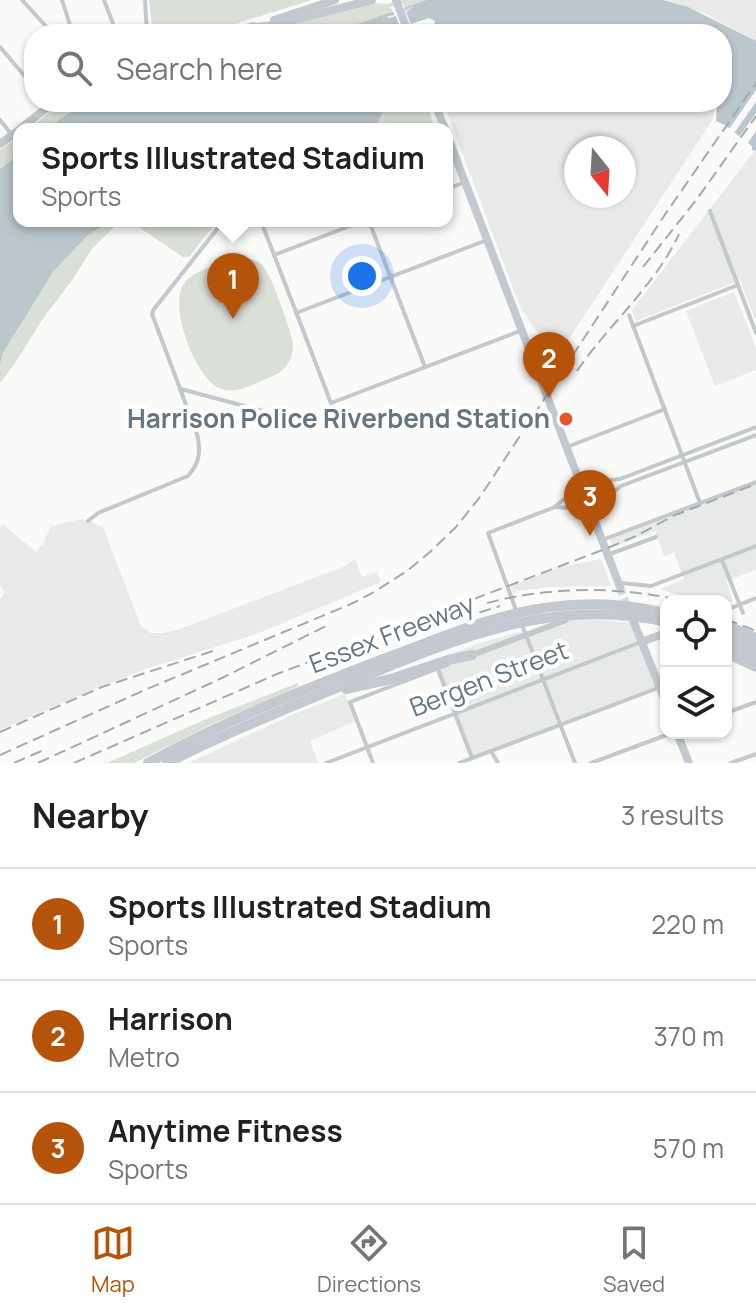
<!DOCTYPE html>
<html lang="en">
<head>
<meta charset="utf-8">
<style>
	:root { --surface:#fff; --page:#f6f6f6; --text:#202124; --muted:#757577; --line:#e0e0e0; --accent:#b45309 }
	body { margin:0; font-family:Manrope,sans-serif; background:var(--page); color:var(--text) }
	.controls { position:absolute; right:24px; bottom:24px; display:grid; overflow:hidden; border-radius:16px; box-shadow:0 2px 6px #0004 }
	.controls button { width:72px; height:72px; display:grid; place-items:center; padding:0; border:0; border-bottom:2px solid var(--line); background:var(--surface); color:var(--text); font:40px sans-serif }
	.compass { position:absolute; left:564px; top:136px; width:72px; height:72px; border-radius:50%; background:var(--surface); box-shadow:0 2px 6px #0004; rotate:162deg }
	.you { position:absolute; left:362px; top:276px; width:28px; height:28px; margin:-20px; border:6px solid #fff; border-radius:50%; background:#1a73e8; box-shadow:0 0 0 12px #1a73e833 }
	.badge { display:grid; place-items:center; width:52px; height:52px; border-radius:50%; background:var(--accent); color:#fff; font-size:26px; font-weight:700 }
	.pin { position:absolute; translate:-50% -66px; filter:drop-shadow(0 2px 4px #0008) }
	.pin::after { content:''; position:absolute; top:42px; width:28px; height:24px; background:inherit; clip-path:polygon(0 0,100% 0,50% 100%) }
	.popup { position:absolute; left:13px; top:123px; width:440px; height:104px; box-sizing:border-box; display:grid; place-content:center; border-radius:16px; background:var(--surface); filter:drop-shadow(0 2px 6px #0005); font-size:26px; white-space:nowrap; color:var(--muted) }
	.popup b { font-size:30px; color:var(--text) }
	.popup::after { content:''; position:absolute; left:50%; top:100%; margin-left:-16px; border:16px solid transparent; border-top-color:var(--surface) }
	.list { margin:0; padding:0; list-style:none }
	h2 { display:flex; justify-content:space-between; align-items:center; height:104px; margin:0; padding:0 32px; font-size:34px }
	h2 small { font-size:26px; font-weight:400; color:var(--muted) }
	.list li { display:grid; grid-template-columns:52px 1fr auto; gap:24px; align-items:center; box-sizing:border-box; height:112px; padding:0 32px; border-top:2px solid var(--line) }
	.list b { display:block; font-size:30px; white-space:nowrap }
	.list p { margin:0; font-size:26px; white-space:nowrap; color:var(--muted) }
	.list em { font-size:26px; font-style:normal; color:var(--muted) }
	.icon { flex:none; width:44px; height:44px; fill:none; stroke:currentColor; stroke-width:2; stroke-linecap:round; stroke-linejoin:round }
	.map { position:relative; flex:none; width:756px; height:763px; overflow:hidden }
	.search { position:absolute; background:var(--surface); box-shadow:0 2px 6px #0004; left:24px; right:24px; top:24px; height:88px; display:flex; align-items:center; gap:20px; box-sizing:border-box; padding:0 28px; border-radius:32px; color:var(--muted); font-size:30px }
	.sheet { height:440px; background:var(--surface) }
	nav { display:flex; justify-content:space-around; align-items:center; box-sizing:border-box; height:112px; border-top:2px solid var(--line); background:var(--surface); font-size:22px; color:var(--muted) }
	nav a { display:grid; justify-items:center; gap:4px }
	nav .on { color:var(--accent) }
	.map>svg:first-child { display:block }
	.built { fill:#e8e9e9; fill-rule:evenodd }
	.green { fill:#dadfd7 }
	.water { fill:#bbc7cb }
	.pier { fill:#fafaf8 }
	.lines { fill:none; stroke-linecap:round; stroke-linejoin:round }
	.primary-tunnel { stroke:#d5d9db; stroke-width:8; stroke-dasharray:8 4; stroke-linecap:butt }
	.minor { stroke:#c3c8cc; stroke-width:4 }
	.tertiary { stroke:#c3c8cc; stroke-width:6 }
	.primary { stroke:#c3c9ce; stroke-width:8 }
	.motorway { stroke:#c3c9ce; stroke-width:10 }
	.rail { stroke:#a2aab0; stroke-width:2; stroke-dasharray:12 6; stroke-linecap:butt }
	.poi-dot { fill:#e4572e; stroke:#fff; stroke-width:3 }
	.labels { text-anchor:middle; stroke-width:8; stroke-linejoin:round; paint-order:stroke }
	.poi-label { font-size:26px; font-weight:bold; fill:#657683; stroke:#fff; text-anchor:end }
	.street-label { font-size:26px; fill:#657683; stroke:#fff }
</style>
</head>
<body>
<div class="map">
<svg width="756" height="763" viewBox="0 0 756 763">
	<rect width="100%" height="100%" fill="#fafaf8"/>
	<g class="built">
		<path d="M 665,0 L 756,0 L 756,41 L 704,13 Z"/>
		<path d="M 443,102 L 715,103 L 713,119 L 563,348 L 537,332 L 521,309 ZM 576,148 L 624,148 L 624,196 L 576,196 Z"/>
		<path d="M 756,149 L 756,322 L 740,280 L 636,321 L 632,310 Z"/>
		<path d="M 734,292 L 756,348 L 756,370 L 715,386 L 686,311 Z"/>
		<path d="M 756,483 L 756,570 L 726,581 L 733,601 L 726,604 L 726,601 L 694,601 L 660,589 L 684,579 L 674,553 L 664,556 L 655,531 L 613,547 L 610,539 Z"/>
		<path d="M 83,519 L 103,527 L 141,626 L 151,633 L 162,633 L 180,629 L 343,567 L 355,559 L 362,577 L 377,572 L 381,582 L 259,633 L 146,669 L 100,687 L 0,730 L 0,599 L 5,593 L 0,585 L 0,527 L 2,524 L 36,552 L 43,543 L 52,525 L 56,526 L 58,524 Z"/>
		<path d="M 601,559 L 611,586 L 551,587 L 516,591 L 514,594 L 511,586 L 561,567 Z"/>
		<path d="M 597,620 L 633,623 L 658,687 L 561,724 L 527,636 L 567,621 Z"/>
		<path d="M 522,631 L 558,725 L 470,758 L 432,661 L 483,642 Z"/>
		<path d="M 345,694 L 356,721 L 310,741 L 318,763 L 188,763 L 294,714 Z"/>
	</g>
	<g class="green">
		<path d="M 149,0 L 312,0 L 202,34 L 153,34 Z"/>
		<path d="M 398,0 L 426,0 L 328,34 L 243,34 L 374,3 L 387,4 Z"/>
		<path d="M 62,102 L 86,102 L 57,121 L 51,129 L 29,129 Z"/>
		<path d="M 398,102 L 426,102 L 435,129 L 374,129 L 383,112 L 390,105 Z"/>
		<path d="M 19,136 L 19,154 L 0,169 L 0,150 Z"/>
		<path d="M 112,221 L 116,221 L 114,227 L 91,250 L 73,279 L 44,317 L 15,363 L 0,383 L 0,364 L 3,353 L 53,272 L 88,235 Z"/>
		<path d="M 132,221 L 217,221 L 189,257 L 183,257 L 134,224 Z"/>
		<path d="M 243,258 C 249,259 256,260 261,264 C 273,275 287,324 293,341 C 294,360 286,372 268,378 C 254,384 237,394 221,389 C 196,380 169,309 183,285 C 191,271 227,259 243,258 Z"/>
		<path d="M 298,683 L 299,686 L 210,725 L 134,763 L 107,763 L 204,720 Z"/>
	</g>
	<g class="water">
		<path d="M 426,0 L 663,0 L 688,7 L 756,41 L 756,149 L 755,151 L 752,150 L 752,146 L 725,125 L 716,121 L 717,102 L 722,102 L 722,34 L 328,34 Z"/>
		<path d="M 86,102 L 398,102 L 390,105 L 383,112 L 374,129 L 51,129 L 57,121 Z"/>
		<path d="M 19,154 L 19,221 L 112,221 L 88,235 L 53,272 L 3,353 L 0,364 L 0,169 Z"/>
	</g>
	<g class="pier">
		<path d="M 403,3 L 405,11 L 414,6 L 406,12 L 411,24 L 429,18 L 435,21 L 434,25 L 416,34 L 387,34 L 400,28 L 396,16 L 389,18 L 386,17 L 395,15 L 390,7 Z"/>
		<path d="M 756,90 L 756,102 L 732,136 L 727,132 Z"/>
		<path d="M 756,113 L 756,131 L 746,146 L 737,140 Z"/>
	</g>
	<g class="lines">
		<path class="primary-tunnel" d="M 620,587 L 628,609"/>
		<g class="minor">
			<path d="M 22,0 L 53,34"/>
			<path d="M 62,0 L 73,34"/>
			<path d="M 104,0 L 117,34"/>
			<path d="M 145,0 L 147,34"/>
			<path d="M 0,47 L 34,87"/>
			<path d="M 0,120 L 12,135"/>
			<path d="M 447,189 L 465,182"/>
			<path d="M 710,211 L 756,333"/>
			<path d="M 261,221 L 331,403 L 520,331"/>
			<path d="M 369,221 L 425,367"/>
			<path d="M 274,255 L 363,221"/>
			<path d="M 296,313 L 487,240"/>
			<path d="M 629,315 L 700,503"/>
			<path d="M 633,326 L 738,285"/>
			<path d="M 181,389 L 278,415 L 284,418 L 291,427"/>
			<path d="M 567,447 L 665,409"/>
			<path d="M 556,506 C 572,490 597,481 620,479 L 756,427"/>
			<path d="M 88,521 L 98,513 L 188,476 C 200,463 201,450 197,434 L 152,314 L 154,309 L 218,228 L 228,221"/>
			<path d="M 602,540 L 756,482"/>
			<path d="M 610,554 L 656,537"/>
			<path d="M 722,560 L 743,613"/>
			<path d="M 621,583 L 651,586 L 756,546"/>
			<path d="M 726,610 L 756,598"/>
			<path d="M 517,613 L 488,533 L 555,507 L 570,508 L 588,503 L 611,494 L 621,486 L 756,435"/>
			<path d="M 522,625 L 575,763"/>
			<path d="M 726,662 L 735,658"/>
			<path d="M 438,669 L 472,758"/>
			<path d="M 726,713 L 756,702"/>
			<path d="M 491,751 L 498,763"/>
			<path d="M 326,763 L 641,642"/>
			<path d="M 373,763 L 350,702 L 447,665"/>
			<path d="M 459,763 L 666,685"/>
			<path d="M 591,763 L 672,733"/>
			<path d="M 731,763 L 756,754"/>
		</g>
		<path class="tertiary" d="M 472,655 L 566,620"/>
		<g class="primary">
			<path d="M 396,0 L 409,34"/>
			<path d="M 274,20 L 335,0"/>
			<path d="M 249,28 L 273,25 L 372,0"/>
			<path d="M 227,34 L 253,26"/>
			<path d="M 434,102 L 445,129"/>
			<path d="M 20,129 L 54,102"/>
			<path d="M 447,135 L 620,587"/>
			<path d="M 0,144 L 19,130"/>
			<path d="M 631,615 L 666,703"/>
			<path d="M 641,642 L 666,633"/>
			<path d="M 677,733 L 689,763"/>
		</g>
		<g class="motorway">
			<path d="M 726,625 L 756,638"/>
			<path d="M 726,633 L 756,648"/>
			<path d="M 726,643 L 756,658"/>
			<path d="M 726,653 L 756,667"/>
			<path d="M 346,689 L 391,679 L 448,660 L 472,655"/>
			<path d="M 148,763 C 226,720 310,687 394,655 C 445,636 496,614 551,607 C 589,602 628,604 666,613"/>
			<path d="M 167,763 C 224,734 282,710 341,686 C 447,643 549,595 666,622"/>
		</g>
		<g class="rail">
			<path d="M 643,267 L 697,199 L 756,116"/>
			<path d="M 577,371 C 609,324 655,286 679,234"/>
			<path d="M 487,603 C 552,586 619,586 684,601"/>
			<path d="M 726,619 L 756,631"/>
			<path d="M 428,629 L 500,606"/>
			<path d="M 0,732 L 102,687 L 213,651"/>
			<path d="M 0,755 L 147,689 L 351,604 L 374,592 L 407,571 L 430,552 L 456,527 L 480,497 L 664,216 L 756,83"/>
			<path d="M 14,763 L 46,749"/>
			<path d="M 38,763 L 222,678 L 326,626"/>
			<path d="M 74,763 L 277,674 L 605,549 L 636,536 L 673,516 L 756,484"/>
		</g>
	</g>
	<circle class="poi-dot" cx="566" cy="419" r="8"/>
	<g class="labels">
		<g class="poi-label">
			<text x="550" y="428">Harrison Police Riverbend Station</text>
		</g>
		<g class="street-label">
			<text transform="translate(392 634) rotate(-21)" y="9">Essex Freeway</text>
			<text transform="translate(489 679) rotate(-21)" y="9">Bergen Street</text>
		</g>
	</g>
</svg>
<div class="controls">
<button><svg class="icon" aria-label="locate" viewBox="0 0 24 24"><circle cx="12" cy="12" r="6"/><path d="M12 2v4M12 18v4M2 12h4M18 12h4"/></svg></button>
<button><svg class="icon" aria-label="layers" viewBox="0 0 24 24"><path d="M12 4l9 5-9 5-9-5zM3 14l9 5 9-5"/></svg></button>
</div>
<svg class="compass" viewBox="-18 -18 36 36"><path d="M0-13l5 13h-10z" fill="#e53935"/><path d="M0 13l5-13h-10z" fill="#757577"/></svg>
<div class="you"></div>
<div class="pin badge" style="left:233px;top:319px">1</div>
<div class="popup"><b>Sports Illustrated Stadium</b>Sports</div>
<div class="pin badge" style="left:549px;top:398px">2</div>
<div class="pin badge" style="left:590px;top:536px">3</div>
<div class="search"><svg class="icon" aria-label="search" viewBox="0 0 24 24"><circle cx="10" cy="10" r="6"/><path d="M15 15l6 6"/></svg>Search here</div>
</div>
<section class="sheet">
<h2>Nearby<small>3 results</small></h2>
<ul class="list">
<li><span class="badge">1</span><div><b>Sports Illustrated Stadium</b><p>Sports</p></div><em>220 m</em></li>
<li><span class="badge">2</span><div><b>Harrison</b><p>Metro</p></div><em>370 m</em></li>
<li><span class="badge">3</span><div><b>Anytime Fitness</b><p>Sports</p></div><em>570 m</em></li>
</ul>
</section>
<nav>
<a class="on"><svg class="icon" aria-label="map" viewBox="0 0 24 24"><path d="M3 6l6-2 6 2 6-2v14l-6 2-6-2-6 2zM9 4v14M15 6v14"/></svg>Map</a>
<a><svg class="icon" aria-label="directions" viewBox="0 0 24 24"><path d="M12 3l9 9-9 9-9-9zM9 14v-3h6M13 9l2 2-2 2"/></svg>Directions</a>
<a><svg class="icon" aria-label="saved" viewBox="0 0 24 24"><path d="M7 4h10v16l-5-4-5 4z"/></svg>Saved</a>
</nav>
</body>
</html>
